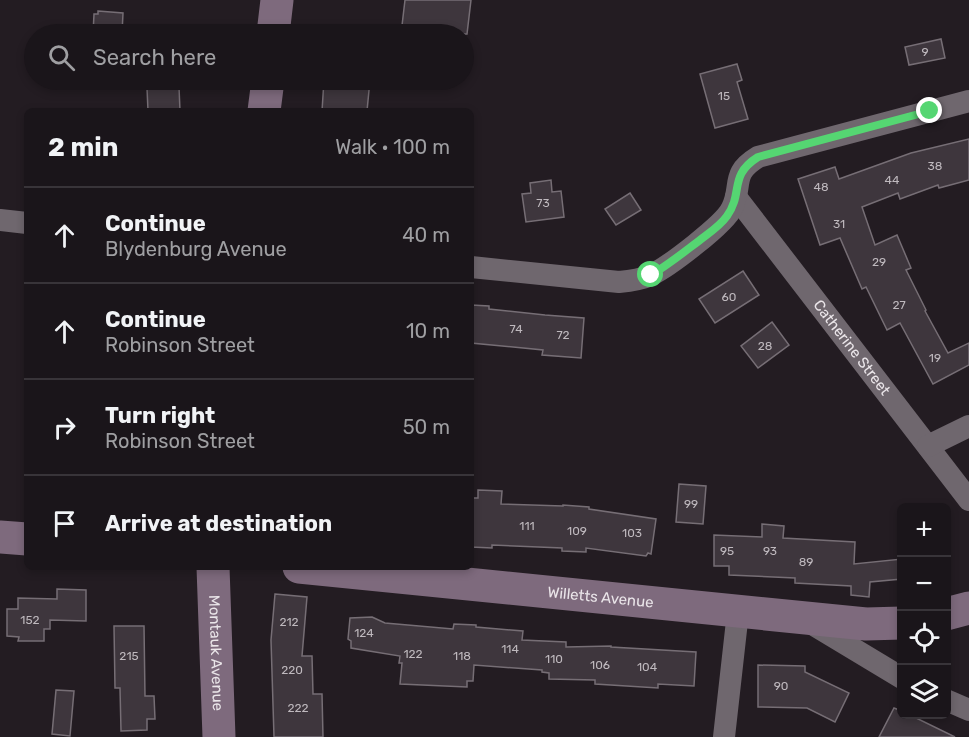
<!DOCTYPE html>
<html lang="en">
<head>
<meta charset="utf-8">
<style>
	:root { --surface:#1a151a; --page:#231e23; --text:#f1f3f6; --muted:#9f9fa2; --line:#383439 }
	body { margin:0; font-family:Rubik,sans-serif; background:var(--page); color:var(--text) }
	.controls { position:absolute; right:18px; bottom:18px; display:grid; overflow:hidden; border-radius:9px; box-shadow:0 3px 9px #0003 }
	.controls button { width:54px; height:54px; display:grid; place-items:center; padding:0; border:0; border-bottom:2px solid var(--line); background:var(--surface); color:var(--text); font:30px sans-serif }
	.stop { position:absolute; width:18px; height:18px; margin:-14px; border:4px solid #55d672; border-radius:50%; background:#fff }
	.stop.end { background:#55d672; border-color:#fff; box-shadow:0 2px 6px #0008 }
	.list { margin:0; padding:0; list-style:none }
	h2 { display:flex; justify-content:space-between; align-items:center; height:78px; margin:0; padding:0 24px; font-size:26px }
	h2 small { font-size:20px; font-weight:400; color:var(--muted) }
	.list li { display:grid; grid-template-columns:39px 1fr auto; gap:18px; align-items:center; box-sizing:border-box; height:96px; padding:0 24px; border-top:2px solid var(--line) }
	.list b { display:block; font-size:22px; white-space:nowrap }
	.list p { margin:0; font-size:20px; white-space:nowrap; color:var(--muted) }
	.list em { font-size:20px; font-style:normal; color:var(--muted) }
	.icon { flex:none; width:33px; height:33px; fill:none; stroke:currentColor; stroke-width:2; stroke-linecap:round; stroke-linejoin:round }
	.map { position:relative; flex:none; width:969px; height:737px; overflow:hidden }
	.search { position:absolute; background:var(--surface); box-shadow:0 3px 9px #0003; left:24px; top:24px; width:450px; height:66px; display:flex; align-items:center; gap:15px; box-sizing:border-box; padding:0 21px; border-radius:33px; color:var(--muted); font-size:22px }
	.panel { position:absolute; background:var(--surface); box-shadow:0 3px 9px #0003; left:24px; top:108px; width:450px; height:462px; border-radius:9px }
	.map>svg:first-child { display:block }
	.building { fill:#3e363d; stroke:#766e75; stroke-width:1.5 }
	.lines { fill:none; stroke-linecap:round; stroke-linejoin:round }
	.street { stroke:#6f676e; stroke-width:22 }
	.secondary { stroke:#7e6a7d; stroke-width:33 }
	.route { stroke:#55d672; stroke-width:8 }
	.labels { text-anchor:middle; stroke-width:4.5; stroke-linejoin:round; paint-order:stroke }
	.number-label { font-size:12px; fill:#bfb9be }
	.street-label { font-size:15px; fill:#eae5e9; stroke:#0a070a }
</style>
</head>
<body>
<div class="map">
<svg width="969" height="737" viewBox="0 0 969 737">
	<rect width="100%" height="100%" fill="#231c22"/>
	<g class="building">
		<path d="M 405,0 L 471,0 L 467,34 L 401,34 Z"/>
		<path d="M 98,11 L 123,13 L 122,34 L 93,34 L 94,14 L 98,14 Z"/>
		<path d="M 941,39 L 945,58 L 909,65 L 905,47 Z"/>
		<path d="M 737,64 L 742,80 L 737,82 L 748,119 L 715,128 L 700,74 Z"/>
		<path d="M 324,80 L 370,80 L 367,111 L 322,111 Z"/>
		<path d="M 179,87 L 180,111 L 148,111 L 147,88 Z"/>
		<path d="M 969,139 L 969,180 L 939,188 L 938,185 L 900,199 L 898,193 L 862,207 L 875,245 L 897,235 L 911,268 L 906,270 L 926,310 L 925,311 L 948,353 L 969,343 L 969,365 L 933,384 L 900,323 L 887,330 L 866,287 L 862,289 L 840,238 L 820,245 L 798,179 L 835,167 L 839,179 L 911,153 Z"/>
		<path d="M 551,180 L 552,192 L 561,191 L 564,217 L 526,222 L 522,194 L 531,193 L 530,183 Z"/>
		<path d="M 630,193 L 641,210 L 616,225 L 605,209 Z"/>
		<path d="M 743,271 L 759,295 L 715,323 L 699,299 Z"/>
		<path d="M 471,305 L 489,306 L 489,309 L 545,315 L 584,318 L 581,358 L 542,355 L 543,350 L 471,343 Z"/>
		<path d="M 772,322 L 789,345 L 758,368 L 741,346 Z"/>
		<path d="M 679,484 L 706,486 L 703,524 L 676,522 Z"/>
		<path d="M 478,490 L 502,491 L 501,504 L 563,506 L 563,505 L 589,507 L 589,509 L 656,519 L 651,554 L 648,553 L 646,556 L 586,548 L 586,552 L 562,551 L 562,548 L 492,545 L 492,548 L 471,547 L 471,498 L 478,498 Z"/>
		<path d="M 762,524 L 784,526 L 783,538 L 855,542 L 854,564 L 902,559 L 902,579 L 870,582 L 869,597 L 851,595 L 851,586 L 795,583 L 795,578 L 729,575 L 729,566 L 714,566 L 714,535 L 762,537 Z"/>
		<path d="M 57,589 L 86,590 L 86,621 L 50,620 L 50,629 L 44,629 L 44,641 L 18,641 L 19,637 L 7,636 L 7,609 L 18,609 L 18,598 L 57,599 Z"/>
		<path d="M 275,594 L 307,597 L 302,656 L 312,656 L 313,694 L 322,694 L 323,737 L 274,737 L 271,640 Z"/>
		<path d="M 372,617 L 385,623 L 453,629 L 454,624 L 476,625 L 476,627 L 523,631 L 522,640 L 566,642 L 566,647 L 611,646 L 611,647 L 696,652 L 694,686 L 658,684 L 658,688 L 595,684 L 595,680 L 549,679 L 549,673 L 542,672 L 542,670 L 474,665 L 473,681 L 467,681 L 467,687 L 400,684 L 402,663 L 399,663 L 400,656 L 351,648 L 351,641 L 348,639 L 350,618 Z"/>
		<path d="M 114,626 L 144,626 L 145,696 L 154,696 L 155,719 L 147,719 L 147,730 L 121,731 L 120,688 L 115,688 Z"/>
		<path d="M 758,665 L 805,666 L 805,672 L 849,693 L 835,722 L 807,708 L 758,707 Z"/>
		<path d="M 56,690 L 74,691 L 70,736 L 52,734 Z"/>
		<path d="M 894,708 L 902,711 L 902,714 L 908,714 L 955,737 L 879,737 Z"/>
	</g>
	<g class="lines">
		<g class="street">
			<path id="s1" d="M 736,197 L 969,500"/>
			<path d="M 0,220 L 27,223"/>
			<path d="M 471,267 L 619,282 C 630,281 640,280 651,275 C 668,267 725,224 732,208 C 743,185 730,174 758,157 L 969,101"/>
			<path d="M 928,446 L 969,426"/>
			<path d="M 809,622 L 902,678"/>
			<path d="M 946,700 L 969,710"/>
			<path d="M 724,737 L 738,612"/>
		</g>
		<g class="secondary">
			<path d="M 273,34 L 277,0"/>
			<path d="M 264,111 L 268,80"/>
			<path d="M 0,537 L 27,539"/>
			<path id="s2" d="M 213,567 L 219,737"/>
			<path id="s3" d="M 299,567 L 866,624 L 902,623"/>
			<path d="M 946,614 L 969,608"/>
		</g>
	</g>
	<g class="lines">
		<path class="route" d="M 651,275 C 668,265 684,252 700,240 C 709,233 720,226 727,216 C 744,192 728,176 758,157 L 930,111"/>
	</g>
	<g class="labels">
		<g class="number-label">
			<text x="925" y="56">9</text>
			<text x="724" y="100">15</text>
			<text x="935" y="170">38</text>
			<text x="892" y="184">44</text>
			<text x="821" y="191">48</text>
			<text x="543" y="207">73</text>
			<text x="839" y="228">31</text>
			<text x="879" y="266">29</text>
			<text x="729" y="301">60</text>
			<text x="899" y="309">27</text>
			<text x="516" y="333">74</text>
			<text x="563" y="339">72</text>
			<text x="765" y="350">28</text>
			<text x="935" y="362">19</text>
			<text x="691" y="508">99</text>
			<text x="527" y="530">111</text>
			<text x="577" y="535">109</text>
			<text x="632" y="537">103</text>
			<text x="727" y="555">95</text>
			<text x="770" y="555">93</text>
			<text x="806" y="566">89</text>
			<text x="30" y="624">152</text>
			<text x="289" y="626">212</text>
			<text x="364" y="637">124</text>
			<text x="510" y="653">114</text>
			<text x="413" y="658">122</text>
			<text x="129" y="660">215</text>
			<text x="462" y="660">118</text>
			<text x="554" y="663">110</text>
			<text x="600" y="669">106</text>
			<text x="647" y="671">104</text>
			<text x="292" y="674">220</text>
			<text x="781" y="690">90</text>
			<text x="298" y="712">222</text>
		</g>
		<g class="street-label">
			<text dy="5" stroke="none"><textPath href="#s1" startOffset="190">Catherine Street</textPath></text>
			<text dy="5" stroke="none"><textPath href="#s3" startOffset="303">Willetts Avenue</textPath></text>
			<text dy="5" stroke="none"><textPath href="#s2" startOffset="86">Montauk Avenue</textPath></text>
		</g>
	</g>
</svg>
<div class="controls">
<button>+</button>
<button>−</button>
<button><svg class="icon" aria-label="locate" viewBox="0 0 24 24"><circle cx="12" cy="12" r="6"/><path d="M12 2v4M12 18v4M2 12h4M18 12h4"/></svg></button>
<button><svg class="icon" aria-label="layers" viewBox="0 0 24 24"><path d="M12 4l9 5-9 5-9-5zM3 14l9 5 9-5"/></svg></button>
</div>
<div class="stop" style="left:651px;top:275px"></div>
<div class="stop end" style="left:930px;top:111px"></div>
<div class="search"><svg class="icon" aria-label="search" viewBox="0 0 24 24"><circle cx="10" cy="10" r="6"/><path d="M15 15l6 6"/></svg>Search here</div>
<section class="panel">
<h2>2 min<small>Walk · 100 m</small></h2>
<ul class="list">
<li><svg class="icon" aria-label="ahead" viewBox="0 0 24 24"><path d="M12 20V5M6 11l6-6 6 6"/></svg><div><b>Continue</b><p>Blydenburg Avenue</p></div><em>40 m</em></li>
<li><svg class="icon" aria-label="ahead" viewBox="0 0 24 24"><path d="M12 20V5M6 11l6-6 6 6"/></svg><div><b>Continue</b><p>Robinson Street</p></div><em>10 m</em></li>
<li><svg class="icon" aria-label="right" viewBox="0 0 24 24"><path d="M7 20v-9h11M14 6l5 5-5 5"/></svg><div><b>Turn right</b><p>Robinson Street</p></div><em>50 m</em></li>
<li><svg class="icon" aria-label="arrive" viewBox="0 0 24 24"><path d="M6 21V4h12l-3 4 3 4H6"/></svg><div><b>Arrive at destination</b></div></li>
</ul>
</section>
</div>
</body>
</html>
